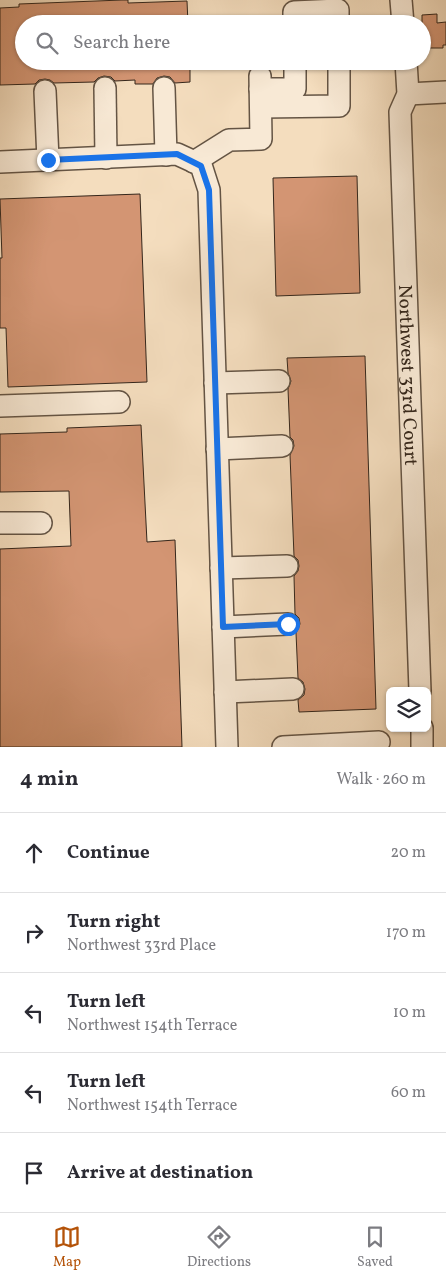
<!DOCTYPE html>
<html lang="en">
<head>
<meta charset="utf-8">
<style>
	:root { --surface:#fff; --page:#f2f2f3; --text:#2b2b33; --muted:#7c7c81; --line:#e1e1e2; --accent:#b45309 }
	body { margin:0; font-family:Vollkorn,serif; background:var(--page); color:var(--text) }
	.controls { position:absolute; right:15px; bottom:15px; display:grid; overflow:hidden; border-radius:8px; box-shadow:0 1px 4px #0004 }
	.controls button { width:45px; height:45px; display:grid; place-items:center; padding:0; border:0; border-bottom:1px solid var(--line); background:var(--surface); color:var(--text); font:25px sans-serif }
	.stop { position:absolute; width:15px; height:15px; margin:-11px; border:4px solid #1a73e8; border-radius:50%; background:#fff }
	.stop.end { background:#1a73e8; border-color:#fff; box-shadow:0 1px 5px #0008 }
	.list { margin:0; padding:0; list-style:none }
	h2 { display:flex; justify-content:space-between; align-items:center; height:65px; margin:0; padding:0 20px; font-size:21px }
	h2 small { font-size:16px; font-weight:400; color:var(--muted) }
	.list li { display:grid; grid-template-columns:32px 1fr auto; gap:15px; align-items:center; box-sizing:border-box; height:80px; padding:0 20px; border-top:1px solid var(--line) }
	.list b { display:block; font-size:19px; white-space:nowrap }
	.list p { margin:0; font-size:16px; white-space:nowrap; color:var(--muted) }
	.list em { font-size:16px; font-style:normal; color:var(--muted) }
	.icon { flex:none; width:28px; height:28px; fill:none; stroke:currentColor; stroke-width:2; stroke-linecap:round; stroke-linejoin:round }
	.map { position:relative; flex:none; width:446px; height:747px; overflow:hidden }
	.search { position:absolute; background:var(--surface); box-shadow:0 1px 4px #0004; left:15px; right:15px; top:15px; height:55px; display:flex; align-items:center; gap:12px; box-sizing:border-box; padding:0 18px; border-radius:28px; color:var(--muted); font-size:19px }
	.sheet { height:465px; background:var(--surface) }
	nav { display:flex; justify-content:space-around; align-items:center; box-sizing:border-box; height:70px; border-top:1px solid var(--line); background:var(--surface); font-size:14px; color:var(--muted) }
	nav a { display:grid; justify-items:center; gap:2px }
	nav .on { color:var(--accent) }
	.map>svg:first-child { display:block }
	.building { fill:#d39573; stroke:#34261b }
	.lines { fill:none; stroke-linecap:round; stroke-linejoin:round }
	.minor-casing { stroke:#645444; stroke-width:24 }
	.minor { stroke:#f8e9d5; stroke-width:21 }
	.route { stroke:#1a73e8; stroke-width:6 }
	.labels { text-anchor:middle; stroke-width:4.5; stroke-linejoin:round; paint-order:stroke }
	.street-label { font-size:19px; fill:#34261b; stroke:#f8e9d5 }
</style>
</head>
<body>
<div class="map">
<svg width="446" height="747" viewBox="0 0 446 747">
	<rect width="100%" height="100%" fill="#f4ddbe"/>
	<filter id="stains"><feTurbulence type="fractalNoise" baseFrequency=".004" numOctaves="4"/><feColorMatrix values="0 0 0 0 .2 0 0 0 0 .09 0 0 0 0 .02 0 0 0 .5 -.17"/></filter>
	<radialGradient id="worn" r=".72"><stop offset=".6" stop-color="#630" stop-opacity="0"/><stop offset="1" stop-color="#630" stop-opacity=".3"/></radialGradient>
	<g class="building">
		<path d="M 122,0 L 128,0 L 128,3 L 187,1 L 188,24 L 24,24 L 24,61 L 190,61 L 190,82 L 175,83 L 170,77 L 164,76 L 157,78 L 153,84 L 135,84 L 135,80 L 115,81 L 111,77 L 104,76 L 98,78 L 94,82 L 54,83 L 50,80 L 45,79 L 39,80 L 35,84 L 0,85 L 0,8 L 19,7 L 19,4 Z"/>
		<path d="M 437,14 L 437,23 L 446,22 L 446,45 L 443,45 L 443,48 L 428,48 L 428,46 L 422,46 L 422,15 Z"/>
		<path d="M 357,176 L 360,293 L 276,296 L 273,178 Z"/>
		<path d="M 140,194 L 147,382 L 8,387 L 6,328 L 0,328 L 0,258 L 2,258 L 0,199 Z"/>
		<path d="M 365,356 L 376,709 L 299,712 L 298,700 L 304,695 L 305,689 L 303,682 L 298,678 L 296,633 L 300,624 L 299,618 L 295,614 L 294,576 L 298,571 L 299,566 L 298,560 L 294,556 L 290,455 L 294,446 L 293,440 L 290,437 L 288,389 L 291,381 L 288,373 L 287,358 Z"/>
		<path d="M 141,425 L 147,542 L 175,540 L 182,747 L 0,747 L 0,549 L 71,546 L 69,491 L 0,492 L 0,434 L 67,432 L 67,428 Z"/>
	</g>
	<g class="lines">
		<g class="minor-casing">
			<g id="minor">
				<path d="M 401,0 L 403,24"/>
				<path d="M 294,24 L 294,12 L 338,10 L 338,24"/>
				<path id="s1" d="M 406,61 L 408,94 L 400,112 L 420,691"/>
				<path d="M 105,88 L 106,158"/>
				<path d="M 164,88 L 166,155"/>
				<path d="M 260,89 L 295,89 L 295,61"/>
				<path d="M 45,91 L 48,160"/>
				<path d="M 408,94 L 446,92"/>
				<path d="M 261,107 L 339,106 L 339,61"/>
				<path d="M 0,162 L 177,154 L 201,165 L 209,190 L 227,747"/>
				<path d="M 194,162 L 229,140 L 261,139 L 260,76"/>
				<path d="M 215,383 L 279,381"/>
				<path d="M 0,406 L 119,402"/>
				<path d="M 217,449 L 282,446"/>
				<path d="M 0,523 L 41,523"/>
				<path d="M 221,568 L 287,566"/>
				<path d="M 223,627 L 288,624"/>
				<path d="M 225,692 L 293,689"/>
				<path d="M 422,728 L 422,747"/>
				<path d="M 283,747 L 379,742"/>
			</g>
		</g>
		<use href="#minor" class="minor"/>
	</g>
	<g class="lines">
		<path class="route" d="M 48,160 L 177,154 L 201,166 L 209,190 L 223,627 L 288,624"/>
	</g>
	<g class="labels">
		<g class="street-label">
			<text dy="7" stroke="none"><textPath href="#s1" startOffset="316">Northwest 33rd Court</textPath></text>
		</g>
	</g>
	<rect width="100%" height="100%" filter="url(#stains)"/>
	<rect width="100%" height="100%" fill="url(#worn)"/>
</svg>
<div class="controls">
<button><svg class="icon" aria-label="layers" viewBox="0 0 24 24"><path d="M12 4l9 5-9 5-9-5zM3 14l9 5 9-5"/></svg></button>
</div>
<div class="stop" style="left:288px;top:624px"></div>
<div class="stop end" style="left:48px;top:160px"></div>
<div class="search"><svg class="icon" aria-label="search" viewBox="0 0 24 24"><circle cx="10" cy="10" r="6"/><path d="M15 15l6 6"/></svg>Search here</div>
</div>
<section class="sheet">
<h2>4 min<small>Walk · 260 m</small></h2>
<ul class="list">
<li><svg class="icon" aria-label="ahead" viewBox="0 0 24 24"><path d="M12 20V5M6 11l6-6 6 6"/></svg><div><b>Continue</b></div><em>20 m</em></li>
<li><svg class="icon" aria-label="right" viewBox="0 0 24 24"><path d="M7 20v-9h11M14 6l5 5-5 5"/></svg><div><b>Turn right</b><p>Northwest 33rd Place</p></div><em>170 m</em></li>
<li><svg class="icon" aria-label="left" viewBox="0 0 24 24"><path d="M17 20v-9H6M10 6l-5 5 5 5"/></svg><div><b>Turn left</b><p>Northwest 154th Terrace</p></div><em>10 m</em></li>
<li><svg class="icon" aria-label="left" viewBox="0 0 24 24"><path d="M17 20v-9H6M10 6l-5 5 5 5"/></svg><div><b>Turn left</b><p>Northwest 154th Terrace</p></div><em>60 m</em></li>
<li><svg class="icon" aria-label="arrive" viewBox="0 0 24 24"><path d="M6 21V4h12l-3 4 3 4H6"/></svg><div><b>Arrive at destination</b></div></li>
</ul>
</section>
<nav>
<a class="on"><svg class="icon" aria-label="map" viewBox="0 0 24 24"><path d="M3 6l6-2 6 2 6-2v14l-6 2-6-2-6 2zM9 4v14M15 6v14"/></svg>Map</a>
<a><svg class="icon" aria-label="directions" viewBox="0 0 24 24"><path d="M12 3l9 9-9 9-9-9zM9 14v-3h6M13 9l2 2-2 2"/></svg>Directions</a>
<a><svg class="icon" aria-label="saved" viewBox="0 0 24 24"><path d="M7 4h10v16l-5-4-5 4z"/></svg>Saved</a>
</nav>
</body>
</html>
